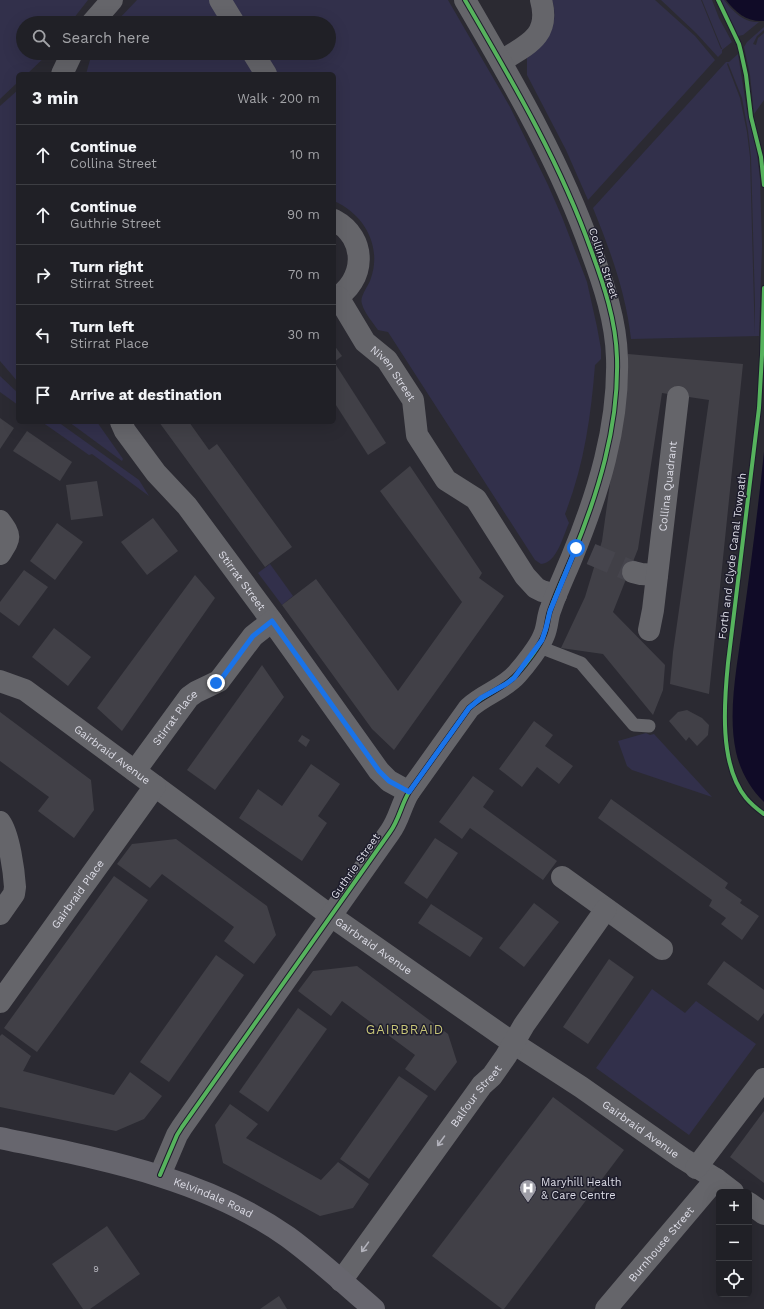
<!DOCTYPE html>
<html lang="en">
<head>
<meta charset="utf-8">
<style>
	:root { --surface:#202026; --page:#28282e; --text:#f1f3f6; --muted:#a2a3a7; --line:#3d3e43 }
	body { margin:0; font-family:"Work Sans",sans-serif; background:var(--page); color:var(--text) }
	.controls { position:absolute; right:12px; bottom:12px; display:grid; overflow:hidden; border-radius:6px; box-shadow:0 4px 16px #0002 }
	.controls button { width:36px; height:36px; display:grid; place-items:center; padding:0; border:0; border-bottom:1px solid var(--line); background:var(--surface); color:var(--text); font:20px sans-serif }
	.stop { position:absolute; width:12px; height:12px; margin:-9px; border:3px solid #1a73e8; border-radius:50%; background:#fff }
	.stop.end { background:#1a73e8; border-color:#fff; box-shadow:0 1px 4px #0008 }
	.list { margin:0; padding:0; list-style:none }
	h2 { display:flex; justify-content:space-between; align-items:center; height:52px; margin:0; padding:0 16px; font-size:17px }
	h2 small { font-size:13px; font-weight:400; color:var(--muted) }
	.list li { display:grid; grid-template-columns:26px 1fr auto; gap:12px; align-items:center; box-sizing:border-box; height:60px; padding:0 16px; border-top:1px solid var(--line) }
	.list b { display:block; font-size:15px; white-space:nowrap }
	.list p { margin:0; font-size:13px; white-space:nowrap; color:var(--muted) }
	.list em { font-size:13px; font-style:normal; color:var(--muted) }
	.icon { flex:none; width:22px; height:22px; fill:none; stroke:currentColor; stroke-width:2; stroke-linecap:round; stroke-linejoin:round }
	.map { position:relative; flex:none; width:764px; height:1309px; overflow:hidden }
	.search { position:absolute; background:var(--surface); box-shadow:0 4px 16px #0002; left:16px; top:16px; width:320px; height:44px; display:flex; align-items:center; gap:10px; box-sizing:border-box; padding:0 14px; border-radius:22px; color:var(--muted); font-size:15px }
	.panel { position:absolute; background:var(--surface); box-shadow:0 4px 16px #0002; left:16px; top:72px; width:320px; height:352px; border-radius:6px }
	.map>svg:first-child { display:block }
	.green { fill:#32304b; fill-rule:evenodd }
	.water { fill:#100b27 }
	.building { fill:#414047 }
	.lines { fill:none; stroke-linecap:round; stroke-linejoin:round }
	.street-tunnel { stroke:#46454d; stroke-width:22; stroke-dasharray:22 11; stroke-linecap:butt }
	.lane { stroke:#65656a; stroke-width:13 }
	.street { stroke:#65656a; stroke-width:22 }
	.secondary { stroke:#67666e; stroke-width:22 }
	.cycleway-casing { stroke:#1e1d2c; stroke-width:6 }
	.cycleway { stroke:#56b35d; stroke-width:4 }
	.oneway { stroke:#b2b2bb }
	.route { stroke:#1a73e8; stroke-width:5 }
	.labels { text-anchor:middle; stroke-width:3; stroke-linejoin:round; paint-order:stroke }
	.number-label { font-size:9px; fill:#b5b5be }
	.street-label { font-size:11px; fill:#dcdce6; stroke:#1e1d2c }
	.poi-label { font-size:11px; fill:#dcdce6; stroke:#1e1d2c; text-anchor:start }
	.quarter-label { font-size:13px; letter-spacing:1px; fill:#c9c678; stroke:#1e1d2c }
</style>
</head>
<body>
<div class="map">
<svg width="764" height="1309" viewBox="0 0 764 1309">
	<rect width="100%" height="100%" fill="#2b2a32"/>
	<g class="green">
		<path d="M 0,0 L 88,0 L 70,23 L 23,23 L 23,53 L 54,53 L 53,55 L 49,53 L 27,74 L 18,74 L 18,82 L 0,99 Z"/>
		<path d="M 137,0 L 448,0 L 510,107 L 548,185 L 562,217 L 587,282 L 597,327 L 601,349 L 601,359 L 595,365 C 591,416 584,466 565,514 L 569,523 C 563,536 557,563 541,564 L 535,560 L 388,332 L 378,330 C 373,323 364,312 362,304 C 359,296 369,286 371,278 C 382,246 364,214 334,201 L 334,74 L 86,74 L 90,60 L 94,53 L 329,53 L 329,23 L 115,23 Z"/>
		<path d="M 552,0 L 655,0 L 695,36 L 715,60 L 588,200 L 566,150 L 527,75 L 527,58 C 547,45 560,25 552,0 Z"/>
		<path d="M 661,0 L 701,0 L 721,49 L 722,49 L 702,0 L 712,0 L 719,18 L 732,42 L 722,50 L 722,53 L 718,57 L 696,33 Z"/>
		<path d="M 721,0 L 724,0 C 733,11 743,23 759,22 L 743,35 L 738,36 Z"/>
		<path d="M 764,27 L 764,30 L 757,36 L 753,44 L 756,45 L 758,38 L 764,33 L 764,100 L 754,114 L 750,75 L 744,47 L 747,42 Z"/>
		<path d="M 738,54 L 747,111 L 756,145 L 760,179 L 762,246 L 759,336 L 631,339 C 626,293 610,250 593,208 L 726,62 L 729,62 ZM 728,63 L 742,98 L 748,131 L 751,157 L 755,305 L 754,334 L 754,305 L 750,157 L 747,132 L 740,98 L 727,64 Z"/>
		<path d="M 18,90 L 18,382 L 0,361 L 0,106 Z"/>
		<path d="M 0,376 L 18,393 L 18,405 L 0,392 Z"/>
		<path d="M 42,422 L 58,422 L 139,480 L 149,496 L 92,454 L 89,455 Z"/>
		<path d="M 69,422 L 97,422 L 123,459 L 122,461 Z"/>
		<path d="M 270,564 L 293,596 L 282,605 L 258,573 Z"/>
		<path d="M 646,733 L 650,735 L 654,734 L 712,797 L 632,770 L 627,766 L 618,741 Z"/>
		<path d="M 652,989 L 685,1013 L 696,1001 L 756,1044 L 689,1135 L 596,1068 Z"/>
	</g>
	<g class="water">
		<path d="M 726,0 L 764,0 L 764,21 C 747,22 736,13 726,0 Z"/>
		<path d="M 764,452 L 764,802 C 750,789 740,770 736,752 C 727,711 738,662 743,621 C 751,565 758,508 764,452 Z"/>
	</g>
	<g class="building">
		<path d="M 334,345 L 342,356 L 334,362 Z"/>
		<path d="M 628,354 L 743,364 L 709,694 L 670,684 L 673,652 L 709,400 L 662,393 L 638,549 L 613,612 L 665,665 L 663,690 L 653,715 L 603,654 L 561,648 L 585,597 L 602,541 Z"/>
		<path d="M 334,362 L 386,443 L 368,455 L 334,402 Z"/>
		<path d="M 0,418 L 14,428 L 0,449 Z"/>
		<path d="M 159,422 L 189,422 L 209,450 L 217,444 L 292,547 L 265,567 Z"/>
		<path d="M 27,431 L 72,462 L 60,481 L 13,451 Z"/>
		<path d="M 410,466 L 482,573 L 479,578 L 504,596 L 394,750 L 372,729 L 282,605 L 316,579 L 398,691 L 462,602 L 380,491 Z"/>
		<path d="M 97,481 L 103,516 L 71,520 L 66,485 Z"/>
		<path d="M 153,518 L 178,551 L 147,575 L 121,542 Z"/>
		<path d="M 57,523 L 83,542 L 55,580 L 30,561 Z"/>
		<path d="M 24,570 L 48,587 L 19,626 L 0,612 L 0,602 Z"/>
		<path d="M 195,575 L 215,598 L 122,731 L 97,708 Z"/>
		<path d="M 54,628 L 91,657 L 68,686 L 32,657 Z"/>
		<path d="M 262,665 L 284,697 L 215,790 L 187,770 Z"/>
		<path d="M 687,710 L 702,718 L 709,725 L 708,735 L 697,746 L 689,737 L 686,741 L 669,721 L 678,712 Z"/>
		<path d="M 0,712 L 91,780 L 94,810 L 74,838 L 38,811 L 49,797 L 0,761 Z"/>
		<path d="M 534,721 L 553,735 L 545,746 L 573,766 L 559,784 L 537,767 L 522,787 L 499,769 Z"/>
		<path d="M 302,735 L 310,740 L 306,747 L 298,741 Z"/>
		<path d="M 311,764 L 340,784 L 318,816 L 327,823 L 302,861 L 239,818 L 258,789 L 282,806 Z"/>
		<path d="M 473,776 L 494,791 L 483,807 L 557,861 L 543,880 L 470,828 L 462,839 L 439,822 Z"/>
		<path d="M 611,799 L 728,883 L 725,888 L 742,900 L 740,903 L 759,916 L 742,940 L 721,924 L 726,918 L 709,906 L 712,900 L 598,818 Z"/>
		<path d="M 435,838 L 458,853 L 427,899 L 404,883 Z"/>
		<path d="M 176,839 L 267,906 L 276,935 L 254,964 L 224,941 L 234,927 L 162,874 L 150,888 L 117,864 L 132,844 Z"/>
		<path d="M 114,876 L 148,900 L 37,1052 L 4,1028 Z"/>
		<path d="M 534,903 L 559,922 L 524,967 L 499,948 Z"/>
		<path d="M 431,904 L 483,938 L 470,957 L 418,923 Z"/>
		<path d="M 216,955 L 244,975 L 169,1082 L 140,1062 Z"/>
		<path d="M 609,959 L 634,977 L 588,1044 L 563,1027 Z"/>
		<path d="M 724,961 L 764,990 L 764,1013 L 758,1021 L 707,984 Z"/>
		<path d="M 357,966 L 448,1034 L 457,1062 L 435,1091 L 405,1069 L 415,1055 L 342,1001 L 331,1016 L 298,991 L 313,971 Z"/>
		<path d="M 298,1008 L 327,1029 L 268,1112 L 239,1092 Z"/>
		<path d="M 2,1034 L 31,1056 L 23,1071 L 114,1095 L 130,1072 L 162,1096 L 144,1119 L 116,1131 L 0,1107 L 0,1036 Z"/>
		<path d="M 399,1076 L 428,1096 L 369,1179 L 340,1159 Z"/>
		<path d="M 553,1097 L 624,1150 L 504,1309 L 502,1309 L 432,1256 Z"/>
		<path d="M 230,1104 L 258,1124 L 246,1138 L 321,1180 L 338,1162 L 369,1184 L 353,1208 L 320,1216 L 223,1163 L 215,1125 Z"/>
		<path d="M 764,1111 L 764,1183 L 730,1157 Z"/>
		<path d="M 107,1226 L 140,1274 L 90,1309 L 83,1309 L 52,1264 Z"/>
		<path d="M 279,1296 L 287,1309 L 260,1309 Z"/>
	</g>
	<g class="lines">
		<path class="street-tunnel" d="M 591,554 L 633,572"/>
		<path class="lane" d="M 537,646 L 581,663 L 634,725 L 649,726"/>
		<g class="street">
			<path d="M 220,0 L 234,23"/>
			<path d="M 92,23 L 112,0"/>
			<path d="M 253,53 L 266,74"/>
			<path d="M 501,61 C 527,45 551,36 541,0"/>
			<path d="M 62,74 L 72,53"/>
			<path d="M 334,220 C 368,238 366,281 334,299"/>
			<path id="s1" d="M 338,297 L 365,342 L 387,360 L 413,400 L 417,435 L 446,480 L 476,499 L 525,576 L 536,588 L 542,591 L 556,595"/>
			<path id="s2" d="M 121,422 L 125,431 L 156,473 L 187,506 L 272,621 L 379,771 L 389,781 L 409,792"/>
			<path d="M 0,521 C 12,537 10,538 0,554"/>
			<path d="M 633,572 L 641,574 L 657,575"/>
			<path id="s3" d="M 649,630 L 653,610 L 678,397"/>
			<path id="s4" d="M 0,681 L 25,690 L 331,916 L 513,1043 L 581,1087 L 682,1158 L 716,1179 L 733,1192"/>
			<path id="s5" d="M 135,771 L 189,697 L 196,692 L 219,681 L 253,636 L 272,621"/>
			<path d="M 0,822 C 9,834 14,871 15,887 L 14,894 L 0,914"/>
			<path d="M 562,877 L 662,949"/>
			<path id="s6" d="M 0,1002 L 155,786"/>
			<path d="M 696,1168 L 764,1079"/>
			<path d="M 160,1175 L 177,1135 L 182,1127 L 390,832 C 399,820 401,805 409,792 L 469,708 C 484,694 504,689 517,674 C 525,665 540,646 544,635 C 548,626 547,617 551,608 C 557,591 565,574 572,557 C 598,494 619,426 617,358 C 616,321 604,285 591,250 C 560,162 512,81 465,0"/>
			<path d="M 749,1203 L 764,1214"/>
			<path id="s7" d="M 341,1281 L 482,1085 L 492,1076 L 506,1056 L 524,1025 L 606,909"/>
			<path id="s8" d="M 606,1309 L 716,1179"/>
		</g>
		<path class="secondary" id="s9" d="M 0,1138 C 100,1159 203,1177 288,1237 C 318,1259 346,1285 374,1309"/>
		<g class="cycleway-casing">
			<g id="cycleway">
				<path d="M 718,0 L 739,44 L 741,52 L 746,75 L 751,117 L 761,157 L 764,185"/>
				<path d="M 764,288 L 762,355 L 759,408 L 728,663 C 724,703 719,765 746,798 C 751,804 757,809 764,814"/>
				<path d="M 160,1175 L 177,1135 L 182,1127 L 390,832 C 399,820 401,805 409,792 L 469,708 C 484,694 504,689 517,674 C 525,665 540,646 544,635 C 548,626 547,617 551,608 C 557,591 565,574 572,557 C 598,494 619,426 617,358 C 616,321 604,285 591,250 C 560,162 512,81 465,0"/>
			</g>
		</g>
		<use href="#cycleway" class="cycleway"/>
	</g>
	<defs><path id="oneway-shaft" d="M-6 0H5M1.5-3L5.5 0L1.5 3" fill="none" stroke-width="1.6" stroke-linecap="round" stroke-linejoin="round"/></defs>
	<g class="oneway">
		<use href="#oneway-shaft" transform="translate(441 1141) rotate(126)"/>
		<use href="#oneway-shaft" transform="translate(365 1247) rotate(126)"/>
	</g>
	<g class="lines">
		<path class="route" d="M 216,683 L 222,678 L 253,636 L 272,621 L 379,771 L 389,781 L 409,792 L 469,708 L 481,698 L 506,684 L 514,678 L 542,640 L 546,628 L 550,611 L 576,548"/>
	</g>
	<defs>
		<g id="hospital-pin" transform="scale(0.9)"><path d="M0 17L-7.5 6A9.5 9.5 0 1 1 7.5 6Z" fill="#9e9ea7" stroke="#1e1d2c"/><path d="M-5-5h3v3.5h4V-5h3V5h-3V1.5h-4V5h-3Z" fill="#fff"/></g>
	</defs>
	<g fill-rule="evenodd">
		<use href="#hospital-pin" x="528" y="1188"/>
	</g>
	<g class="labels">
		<g class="number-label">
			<text x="96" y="1272">9</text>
		</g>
		<g class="street-label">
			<text transform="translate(604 263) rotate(72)" y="4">Collina Street</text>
			<text dy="4" stroke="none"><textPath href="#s1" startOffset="95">Niven Street</textPath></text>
			<text dy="4" stroke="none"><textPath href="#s3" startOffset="145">Collina Quadrant</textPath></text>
			<text transform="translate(732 556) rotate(-83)" y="4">Forth and Clyde Canal Towpath</text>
			<text dy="4" stroke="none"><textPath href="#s2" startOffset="200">Stirrat Street</textPath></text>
			<text dy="4" stroke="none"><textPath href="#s5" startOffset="67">Stirrat Place</textPath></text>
			<text dy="4" stroke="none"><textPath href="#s4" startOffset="135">Gairbraid Avenue</textPath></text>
			<text transform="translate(355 866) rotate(-55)" y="4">Guthrie Street</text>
			<text dy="4" stroke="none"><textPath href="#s6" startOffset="133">Gairbraid Place</textPath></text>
			<text dy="4" stroke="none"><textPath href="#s4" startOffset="459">Gairbraid Avenue</textPath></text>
			<text dy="4" stroke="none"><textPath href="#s7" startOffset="229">Balfour Street</textPath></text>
			<text dy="4" stroke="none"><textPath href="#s4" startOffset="783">Gairbraid Avenue</textPath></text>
			<text dy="4" stroke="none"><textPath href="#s9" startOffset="222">Kelvindale Road</textPath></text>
			<text dy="4" stroke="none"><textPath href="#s8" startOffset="85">Burnhouse Street</textPath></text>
		</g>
		<g class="poi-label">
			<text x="541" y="1186">Maryhill Health<tspan x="541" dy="13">&amp; Care Centre</tspan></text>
		</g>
		<g class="quarter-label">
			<text x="405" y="1034">GAIRBRAID</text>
		</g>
	</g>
</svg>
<div class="controls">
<button>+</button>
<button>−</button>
<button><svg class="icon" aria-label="locate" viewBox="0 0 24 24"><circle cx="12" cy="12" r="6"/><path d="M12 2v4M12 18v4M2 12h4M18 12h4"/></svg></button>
</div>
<div class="stop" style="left:576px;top:548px"></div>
<div class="stop end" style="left:216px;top:683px"></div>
<div class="search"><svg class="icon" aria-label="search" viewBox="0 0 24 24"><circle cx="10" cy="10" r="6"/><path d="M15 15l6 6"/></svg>Search here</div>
<section class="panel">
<h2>3 min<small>Walk · 200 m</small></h2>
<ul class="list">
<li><svg class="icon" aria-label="ahead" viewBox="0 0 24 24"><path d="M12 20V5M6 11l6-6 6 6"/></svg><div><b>Continue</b><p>Collina Street</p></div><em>10 m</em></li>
<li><svg class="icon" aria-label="ahead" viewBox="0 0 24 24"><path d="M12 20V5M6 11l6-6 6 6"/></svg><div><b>Continue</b><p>Guthrie Street</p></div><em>90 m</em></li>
<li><svg class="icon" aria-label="right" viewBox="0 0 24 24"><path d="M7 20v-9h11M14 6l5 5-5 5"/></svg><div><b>Turn right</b><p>Stirrat Street</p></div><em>70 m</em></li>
<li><svg class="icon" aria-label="left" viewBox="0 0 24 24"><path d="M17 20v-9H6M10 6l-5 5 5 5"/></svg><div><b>Turn left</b><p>Stirrat Place</p></div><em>30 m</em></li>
<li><svg class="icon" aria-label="arrive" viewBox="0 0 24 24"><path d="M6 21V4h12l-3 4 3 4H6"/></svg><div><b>Arrive at destination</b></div></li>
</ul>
</section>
</div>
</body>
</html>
